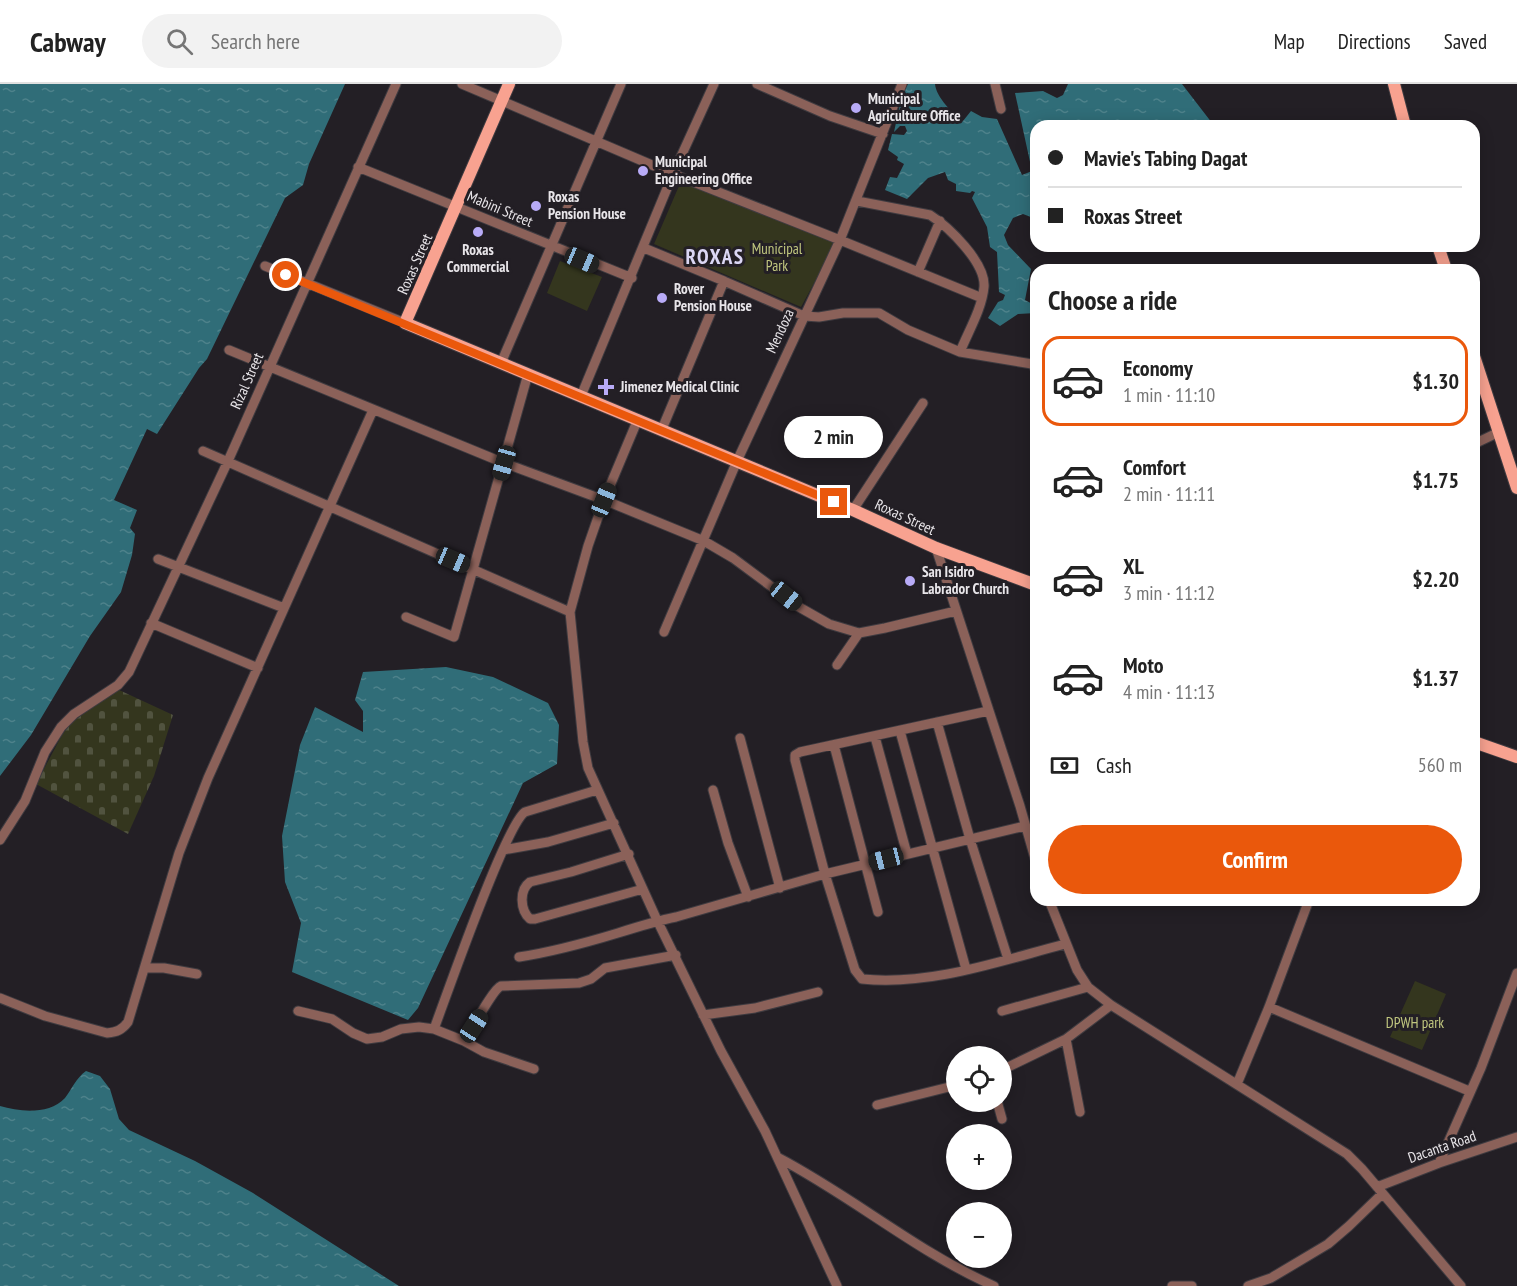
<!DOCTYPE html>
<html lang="en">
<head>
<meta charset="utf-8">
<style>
  :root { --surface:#fff; --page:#f2f2f2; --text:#222; --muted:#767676; --line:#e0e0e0; --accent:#ea580c }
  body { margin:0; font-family:"PT Sans Narrow",sans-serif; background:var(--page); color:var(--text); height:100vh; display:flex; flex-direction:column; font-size:22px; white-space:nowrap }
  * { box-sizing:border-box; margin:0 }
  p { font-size:20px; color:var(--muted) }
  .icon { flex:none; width:33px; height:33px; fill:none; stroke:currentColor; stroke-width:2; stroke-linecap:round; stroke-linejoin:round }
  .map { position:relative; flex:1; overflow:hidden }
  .side { position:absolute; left:1030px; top:180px; width:450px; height:642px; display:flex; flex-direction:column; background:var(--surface); border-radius:18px; box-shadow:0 3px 15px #0003 }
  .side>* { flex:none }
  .guide { position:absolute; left:1030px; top:36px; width:450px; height:132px; border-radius:18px; box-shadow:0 3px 15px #0003; display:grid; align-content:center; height:132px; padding:0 18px; background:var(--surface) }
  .buttons { position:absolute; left:946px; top:962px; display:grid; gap:12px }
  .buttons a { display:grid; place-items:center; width:66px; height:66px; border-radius:50%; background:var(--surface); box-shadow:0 3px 15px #0003; font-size:30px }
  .end { position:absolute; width:27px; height:27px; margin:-14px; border:8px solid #ea580c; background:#fff; box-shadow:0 0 0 3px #fff }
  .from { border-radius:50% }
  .bubble { position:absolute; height:42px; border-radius:21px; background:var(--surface); box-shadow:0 3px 15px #0003; font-size:20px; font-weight:700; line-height:42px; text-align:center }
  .car { position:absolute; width:18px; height:36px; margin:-18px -9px; border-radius:8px; box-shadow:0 0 4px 2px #0007; background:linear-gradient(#222 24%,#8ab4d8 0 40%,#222 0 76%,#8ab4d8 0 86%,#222 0) }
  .guide b { display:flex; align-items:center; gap:21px; height:57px; font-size:22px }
  .guide b+b { border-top:2px solid var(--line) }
  .guide i { width:15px; height:15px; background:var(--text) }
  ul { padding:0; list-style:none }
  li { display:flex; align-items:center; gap:18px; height:90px; margin:0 12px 9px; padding:0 6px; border:3px solid transparent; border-radius:18px }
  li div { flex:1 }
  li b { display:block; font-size:22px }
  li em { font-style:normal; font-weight:700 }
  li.active { border-color:var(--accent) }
  li>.icon { width:54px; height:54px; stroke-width:1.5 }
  h2 { padding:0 18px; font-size:27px; line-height:72px }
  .pay { display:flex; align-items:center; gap:15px; height:66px; padding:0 18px; font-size:22px }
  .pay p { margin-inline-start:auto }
  .cta { display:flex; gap:12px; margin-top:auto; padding:12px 18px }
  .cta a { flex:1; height:69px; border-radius:36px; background:var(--accent); color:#fff; font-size:24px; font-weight:700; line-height:69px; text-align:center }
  header { display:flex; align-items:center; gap:36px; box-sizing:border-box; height:84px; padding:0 30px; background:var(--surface); border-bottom:2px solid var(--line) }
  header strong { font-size:28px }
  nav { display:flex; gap:33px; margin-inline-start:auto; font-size:21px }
  .search { width:420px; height:54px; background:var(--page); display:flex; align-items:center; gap:15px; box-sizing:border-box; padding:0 21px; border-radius:33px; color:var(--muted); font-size:22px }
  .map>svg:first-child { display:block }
</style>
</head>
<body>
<header>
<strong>Cabway</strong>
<div class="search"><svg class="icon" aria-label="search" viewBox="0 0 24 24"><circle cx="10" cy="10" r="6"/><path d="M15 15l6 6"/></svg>Search here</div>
<nav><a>Map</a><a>Directions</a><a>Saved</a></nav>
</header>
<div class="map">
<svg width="1517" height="1202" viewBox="0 0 1517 1202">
  <defs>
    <pattern id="cemetery-stones" width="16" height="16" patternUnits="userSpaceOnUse" patternTransform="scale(1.5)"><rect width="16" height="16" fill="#34361e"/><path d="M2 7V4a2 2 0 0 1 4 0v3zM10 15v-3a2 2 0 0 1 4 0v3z" fill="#51533f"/></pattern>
    <pattern id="water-ripples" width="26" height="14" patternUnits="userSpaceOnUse" patternTransform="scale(1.5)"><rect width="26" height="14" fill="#306d78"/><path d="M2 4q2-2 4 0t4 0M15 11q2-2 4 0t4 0" fill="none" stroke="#4e828b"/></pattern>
  </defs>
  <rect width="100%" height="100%" fill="#231f25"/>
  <path fill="#34361e" d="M682,95L836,159L801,223L654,160Z
    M560,177L602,193L587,227L547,209Z
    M1415,897L1446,910L1422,966L1390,953Z"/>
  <path fill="url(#cemetery-stones)" d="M117,605L173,631L154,692L128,750L36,700L62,651L71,639Z"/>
  <path fill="url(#water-ripples)" d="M0,0H345L309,80L303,101L285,114L207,275L199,284L157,350L147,345L114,416L137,426L130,444L135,450L132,471L121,508L90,552L31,651L0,692Z
    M908,0H935C936,13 953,30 963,37L971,27L982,33L997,35L1022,91L1032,87L1015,9L1043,7L1057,14L1063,11L1068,0H1182L1212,39V42H1036V135L1023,130L1013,134L1004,151L1008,161L1031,185L1025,216L1036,222V229L1018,230L1000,242L988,234L998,218L1003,216L1005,211L999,208L997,168L990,163L987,143L972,114L975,108L972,107L970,109L956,107V100L948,96L945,88L928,94L907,115L885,106L890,93L897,94L904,80L897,76L898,73L888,66L892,50L904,51L907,47L905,42H900L894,48L902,11Z
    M446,583L493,593L548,619L559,641L557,680L523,699L418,924L408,936L292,888L301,839L285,798L282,752L300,661L315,623L363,648V627L355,616L363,588Z
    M86,987L100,992L110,1005L119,1035L129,1046L195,1077L253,1109L399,1202H0V1022C20,1028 49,1031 65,1014C72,1005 76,994 86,987Z"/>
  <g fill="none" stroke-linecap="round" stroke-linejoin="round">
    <defs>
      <path id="minor" d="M462,0L673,90L840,156L982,214
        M757,0L830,32L883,50
        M995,0L1001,25
        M358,83L632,194
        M857,117L930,131C949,143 986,179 984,203C982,225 968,248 960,268
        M644,164L724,197L662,345
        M265,182L405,239
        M918,188L940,137
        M724,197L804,232L819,233L843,229H879L908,246L960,268L1032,280L1036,286V353
        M229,266L504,379L604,416L704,457L733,474L799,523L829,540L859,549L885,544L956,527
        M501,279L621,0
        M581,312L673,90L714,0
        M638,335L604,416L588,462L570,528L583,658L588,684L657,836L721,967L765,1047L837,1202
        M1474,360L1499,348
        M203,367L570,528
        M853,426L923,319
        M936,464L1020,722L1036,778
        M158,475L284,524
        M406,533L454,553L528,290
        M151,539L258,584
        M664,548L737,377L840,156L902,0
        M837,581L859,549
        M988,627L800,668L795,671V676L825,790L855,886L862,895C930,902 1000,877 1065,860
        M937,638L970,755L1008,875
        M900,647L966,885
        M875,653L907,770
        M740,654L780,804
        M834,661L878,828
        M597,706L525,728C506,740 446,913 434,945L464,957C471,947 493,905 501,902L579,899L591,895L605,884L676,871
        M713,706L728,759L748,813
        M0,756L25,717L45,668L61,643L74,630L118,601L129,588L228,377L396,0
        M503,766L548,758L614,739
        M629,770L571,788L530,798C519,806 520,826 530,835H535L643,805
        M1049,816L1077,886L1088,903L1111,921L1347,1070L1362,1085L1461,1202
        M519,873C552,868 585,859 618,849C637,843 656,837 676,833L825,790L1025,742
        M145,884H164L197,890
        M0,914L45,932L107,949C117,948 122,946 128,938L179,769L208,694L373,326
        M1269,923L1469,1007
        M298,927L332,935L353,949L367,955L382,953L401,945L419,943L434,945
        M1002,927L1088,903
        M703,931L755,924L818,908
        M1066,955L1080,1028
        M464,957L484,968L534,985
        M1002,986L1066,955L1111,921
        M1237,1000L1269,923L1309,816
        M997,1017L1002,1035
        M877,1021L957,1001
        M777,1073C852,1112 917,1168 994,1202
        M1439,1079L1481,984L1517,889
        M1377,1103L1439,1079L1517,1053
        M1172,1202H1192
        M1248,1202L1271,1194L1328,1160L1349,1142L1382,1110"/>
      <path id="major" d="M509,0L405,239L853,426L936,464L1036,501
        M1394,0L1405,42
        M1438,162L1446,186
        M1474,272L1517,404
        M1474,658L1517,673"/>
    </defs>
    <use href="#minor" stroke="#3f3b40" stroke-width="11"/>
    <use href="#major" stroke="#3f3b40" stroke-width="14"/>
    <use href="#minor" stroke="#8b6159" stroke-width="9"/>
    <use href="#major" stroke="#f8a290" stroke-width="12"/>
  </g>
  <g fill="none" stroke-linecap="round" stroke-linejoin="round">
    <path stroke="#ea580c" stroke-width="8" d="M286,191L834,418"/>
  </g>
  <g fill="#b8abf7" stroke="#231f25" stroke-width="2">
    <circle cx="856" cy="24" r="6"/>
    <circle cx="643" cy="87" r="6"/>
    <circle cx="536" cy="122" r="6"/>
    <circle cx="478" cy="148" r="6"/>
    <circle cx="662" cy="214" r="6"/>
    <path d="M603 294h6v6h6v6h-6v6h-6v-6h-6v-6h6z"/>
    <circle cx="910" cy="497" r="6"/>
  </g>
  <g text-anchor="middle" stroke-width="6" stroke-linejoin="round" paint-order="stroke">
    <g font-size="15" font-weight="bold" fill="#e8e5e9" stroke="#231f25" text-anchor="start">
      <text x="868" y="20">Municipal<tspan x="868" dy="17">Agriculture Office</tspan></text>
      <text x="655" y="83">Municipal<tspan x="655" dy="17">Engineering Office</tspan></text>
      <text x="548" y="118">Roxas<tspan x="548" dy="17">Pension House</tspan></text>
      <text x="478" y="171" text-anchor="middle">Roxas<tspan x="478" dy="17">Commercial</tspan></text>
      <text x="674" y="210">Rover<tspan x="674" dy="17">Pension House</tspan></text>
      <text x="620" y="308">Jimenez Medical Clinic</text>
      <text x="922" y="493">San Isidro<tspan x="922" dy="17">Labrador Church</tspan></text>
    </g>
    <g font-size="15" fill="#e8e5e9" stroke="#231f25">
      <text transform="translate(500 125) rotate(23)" y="5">Mabini Street</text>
      <text transform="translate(415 180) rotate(-66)" y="5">Roxas Street</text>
      <text transform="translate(780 247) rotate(-65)" y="5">Mendoza</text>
      <text transform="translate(247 297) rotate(-66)" y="5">Rizal Street</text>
      <text transform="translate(905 433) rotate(25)" y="5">Roxas Street</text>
      <text transform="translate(1442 1063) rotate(-19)" y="5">Dacanta Road</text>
    </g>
    <g font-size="15" fill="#c1c77f" stroke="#231f25">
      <text x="777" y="170">Municipal<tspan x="777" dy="17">Park</tspan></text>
      <text x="1415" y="944">DPWH park</text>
    </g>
    <g font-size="21" font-weight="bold" letter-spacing="1.5" fill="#dbd7f4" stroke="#231f25">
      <text x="715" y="180">ROXAS</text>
    </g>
  </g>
</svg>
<div class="buttons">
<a><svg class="icon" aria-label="locate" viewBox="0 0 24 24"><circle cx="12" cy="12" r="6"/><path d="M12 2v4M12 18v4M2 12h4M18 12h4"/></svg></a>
<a>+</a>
<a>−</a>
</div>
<i class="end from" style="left:286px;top:191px"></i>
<i class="end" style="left:834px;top:418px"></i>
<div class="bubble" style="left:784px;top:332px;width:99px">2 min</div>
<i class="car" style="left:582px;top:176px;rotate:113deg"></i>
<i class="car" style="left:504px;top:379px;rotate:196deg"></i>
<i class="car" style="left:604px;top:416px;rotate:22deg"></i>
<i class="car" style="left:453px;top:476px;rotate:113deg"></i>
<i class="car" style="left:786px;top:512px;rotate:129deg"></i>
<i class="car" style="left:886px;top:775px;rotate:256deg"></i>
<i class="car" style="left:474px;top:942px;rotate:33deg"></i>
<div class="guide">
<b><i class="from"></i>Mavie's Tabing Dagat</b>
<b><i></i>Roxas Street</b>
</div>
<section class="side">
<h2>Choose a ride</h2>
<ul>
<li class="active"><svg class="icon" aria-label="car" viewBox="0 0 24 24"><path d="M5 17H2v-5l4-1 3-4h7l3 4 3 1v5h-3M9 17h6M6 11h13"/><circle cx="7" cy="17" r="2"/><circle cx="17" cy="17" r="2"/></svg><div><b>Economy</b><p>1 min · 11:10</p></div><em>$1.30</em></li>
<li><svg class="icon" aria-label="car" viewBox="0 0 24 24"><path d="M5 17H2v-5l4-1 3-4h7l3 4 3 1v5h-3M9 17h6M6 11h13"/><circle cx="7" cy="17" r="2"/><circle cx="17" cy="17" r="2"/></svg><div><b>Comfort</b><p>2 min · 11:11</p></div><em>$1.75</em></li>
<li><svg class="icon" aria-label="car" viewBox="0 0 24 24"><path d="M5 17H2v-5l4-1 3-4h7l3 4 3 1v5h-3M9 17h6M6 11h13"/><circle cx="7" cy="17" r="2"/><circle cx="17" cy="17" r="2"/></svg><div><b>XL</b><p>3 min · 11:12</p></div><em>$2.20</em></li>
<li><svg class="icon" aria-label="car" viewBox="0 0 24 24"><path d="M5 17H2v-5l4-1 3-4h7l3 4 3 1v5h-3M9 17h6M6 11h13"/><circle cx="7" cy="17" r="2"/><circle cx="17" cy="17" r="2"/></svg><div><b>Moto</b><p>4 min · 11:13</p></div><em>$1.37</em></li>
</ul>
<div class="pay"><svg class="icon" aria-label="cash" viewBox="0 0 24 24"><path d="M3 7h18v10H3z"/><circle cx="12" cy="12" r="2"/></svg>Cash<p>560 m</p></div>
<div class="cta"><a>Confirm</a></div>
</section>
</div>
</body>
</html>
